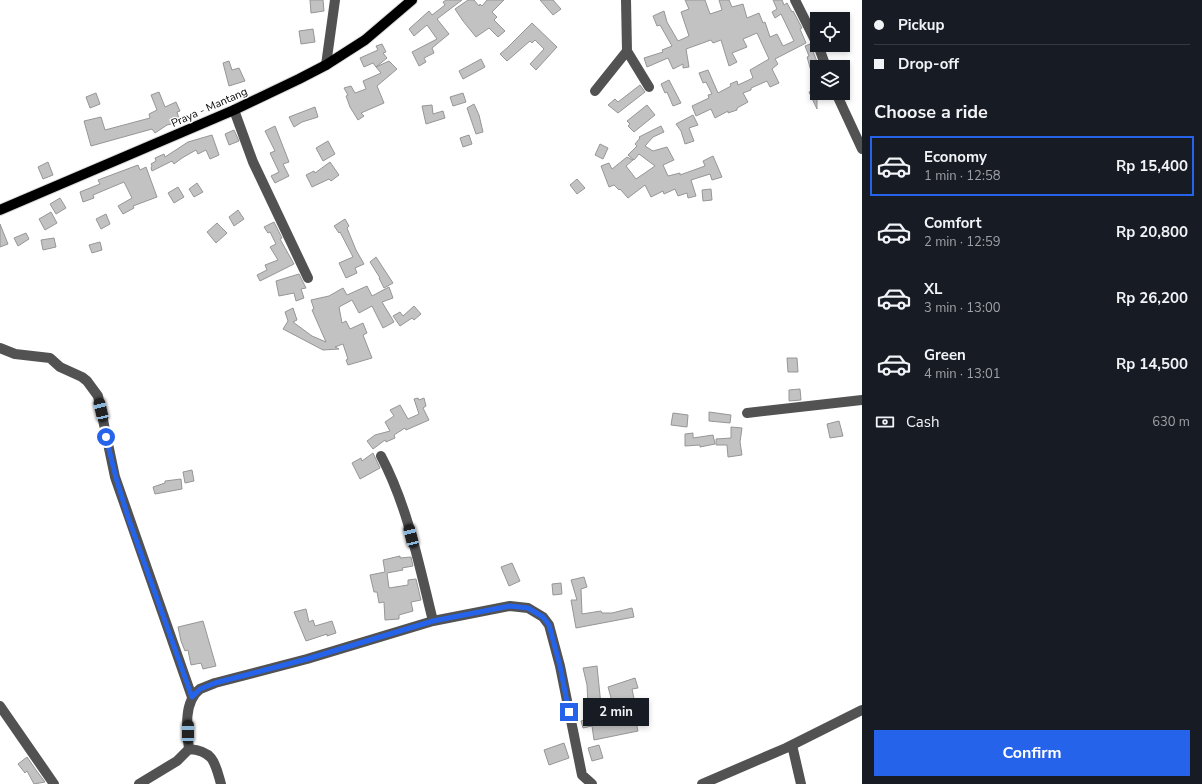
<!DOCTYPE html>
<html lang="en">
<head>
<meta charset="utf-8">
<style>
  :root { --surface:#171b24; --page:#242831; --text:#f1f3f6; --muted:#9ea1a6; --line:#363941; --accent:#2563eb }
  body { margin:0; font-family:"Nunito Sans",sans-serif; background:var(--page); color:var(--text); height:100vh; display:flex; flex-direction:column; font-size:15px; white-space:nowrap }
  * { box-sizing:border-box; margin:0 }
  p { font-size:13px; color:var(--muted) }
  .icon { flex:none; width:22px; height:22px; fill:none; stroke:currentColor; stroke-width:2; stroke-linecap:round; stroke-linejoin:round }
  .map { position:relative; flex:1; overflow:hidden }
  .side { display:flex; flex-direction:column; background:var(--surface); width:340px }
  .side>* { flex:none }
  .guide { display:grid; align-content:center; height:88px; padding:0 12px; background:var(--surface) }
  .buttons { position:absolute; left:810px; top:12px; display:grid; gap:8px }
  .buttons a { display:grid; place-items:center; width:40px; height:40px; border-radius:0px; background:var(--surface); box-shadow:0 2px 6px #0003; font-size:20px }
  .end { position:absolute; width:18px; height:18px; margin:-9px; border:5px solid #2563eb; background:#fff; box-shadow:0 0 0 2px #fff }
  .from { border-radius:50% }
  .bubble { position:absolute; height:28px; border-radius:0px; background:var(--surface); box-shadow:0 2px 6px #0003; font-size:13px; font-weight:700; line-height:28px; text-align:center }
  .car { position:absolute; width:12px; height:24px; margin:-12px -6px; border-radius:5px; box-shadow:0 0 3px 1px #0007; background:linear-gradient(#222 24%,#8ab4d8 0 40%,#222 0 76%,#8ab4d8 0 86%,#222 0) }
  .guide b { display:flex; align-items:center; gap:14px; height:38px; font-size:15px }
  .guide b+b { border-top:1px solid var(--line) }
  .guide i { width:10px; height:10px; background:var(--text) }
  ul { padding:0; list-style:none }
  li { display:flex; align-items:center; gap:12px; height:60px; margin:0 8px 6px; padding:0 4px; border:2px solid transparent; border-radius:0px }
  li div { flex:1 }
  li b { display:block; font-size:15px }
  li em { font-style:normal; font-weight:700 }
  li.active { border-color:var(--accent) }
  li>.icon { width:36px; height:36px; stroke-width:1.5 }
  h2 { padding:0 12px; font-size:18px; line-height:48px }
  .pay { display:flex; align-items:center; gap:10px; height:44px; padding:0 12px; font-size:15px }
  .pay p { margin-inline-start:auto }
  .cta { display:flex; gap:8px; margin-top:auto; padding:8px 12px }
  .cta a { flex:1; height:46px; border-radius:0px; background:var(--accent); color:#fff; font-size:16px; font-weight:700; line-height:46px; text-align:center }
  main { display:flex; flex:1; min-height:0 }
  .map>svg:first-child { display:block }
</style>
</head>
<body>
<main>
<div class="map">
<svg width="862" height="784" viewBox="0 0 862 784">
  <rect width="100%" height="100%" fill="#fff"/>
  <path fill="#c2c2c2" stroke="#969696" d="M310,0H323L324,11L311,13Z
    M446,0H462L437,19L449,34L432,48L434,53L424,58L426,62L419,66L412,52L437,39L427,25L414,36L409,29L429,11L432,15L445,5L443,2Z
    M468,0H474L479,6L480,4L482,6L487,0H504L492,12L497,17L494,20L505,31L498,37L489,28L476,37L463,21L455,9Z
    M540,0H553L561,9L553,15Z
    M685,0H705L710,14L722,10L719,0H729L732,7L743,4L747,18L759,13L763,23L765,22L770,37L777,34L783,46L794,41L781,14L775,18L772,12L777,9L773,0H782L784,5L787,3L792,12L793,11L802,28L800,29L806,43L775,59L778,64L772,69L779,83L770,87L767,81L751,88V90L743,93L748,102L737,108V110L728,113V111L715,118L711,109L696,116L692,106L709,98L708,95L712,94L706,82L703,83L699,73L708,70L718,93L731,86L730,84L737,81L738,85L753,78L750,70L769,59L757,33L743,39L747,47L732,53L737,62L729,66L721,40L713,43L711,40L686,49L689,67L683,68V64L673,69L668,58L647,67L644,58L663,52L662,50L672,46L660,25L657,26L653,16L664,11L667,22L678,41L689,36L681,12L689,9Z
    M532,23L557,47L536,70L530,64L544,49L535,40L532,43L530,41L507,61L500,54L507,48Z
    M313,29L315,42L301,44L299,31Z
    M382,44L386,52L383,53L387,58L376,67L373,63L364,67L360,58L378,50L376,46Z
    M810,44L818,64L817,85H815L807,57L809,56L805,46Z
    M481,59L485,67L463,79L459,71Z
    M229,61L232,70L239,68L245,81L229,86L223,63Z
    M389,61L397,69L377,86L384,103L361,113L364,116L358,120L350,107L346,96L348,95L344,88L351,86L355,93L366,89L363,81L381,73L376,67Z
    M669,80L681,103L673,106L667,92L665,93L661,84Z
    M640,85L645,92L618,113L608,105L615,99L618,102Z
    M817,88V93H830L817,99V109L809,92Z
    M159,92L165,107L176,102L180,111L177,112L180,122L167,125L155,133L152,129L91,146L84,121L101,117L105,130L150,118L149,114L157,110L151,95Z
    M96,93L100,104L90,108L86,97Z
    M463,93L466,102L453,106L450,97Z
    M474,104L479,115L483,132L476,134L467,108Z
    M432,105L433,114L443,111L445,118L426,124L422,106Z
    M647,105L655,115L634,132L628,126L630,124L627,121Z
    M315,107L318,117L302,122L294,127L289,117Z
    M693,115L698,125L689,128L694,141L685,144L681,131L676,124Z
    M275,126L289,162L283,164L289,176L275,183L271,176L279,172L270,153L275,151L265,131Z
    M661,126L664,132L653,137L645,146L653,151L667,147L674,160L663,165L668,176L680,173V175L705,166L703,161L713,156L722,177L712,180L710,174L691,180L696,196L688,198L687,193L678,196L675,189L664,194L663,191L651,197L645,185L628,198L620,189L619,190L614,185L609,187L601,166L609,163L612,169L627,157L633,160L626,166L636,179L655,166L639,154L634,160L628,155L637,146L635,144L640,138L639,137Z
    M234,130L239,141L229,145L225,134Z
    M212,135L219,155L210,159L206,150L198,154L196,150L182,158L174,164L172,161L152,171L151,168L152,166L151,164L156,161L155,158L164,154L165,157L188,142Z
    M469,135L472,144L463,147L460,138Z
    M328,141L335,154L323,161L316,148Z
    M600,144L608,148L603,159L595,155Z
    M48,162L53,175L43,179L38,167Z
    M330,162L339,175L331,181L329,179L312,187L306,175L314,171L315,173Z
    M138,165L140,170L146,167L157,197L133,206L134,208L123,214L118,206L132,198L124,182L93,195L94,198L83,202L80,192L100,184L98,180Z
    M577,179L585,188L577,194L570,185Z
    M197,183L203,192L194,197L189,189Z
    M178,187L184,197L174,203L168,193Z
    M711,189L712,200L703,201L702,190Z
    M60,198L66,208L56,214L50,204Z
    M238,210L244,219L234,226L229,217Z
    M51,212L57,223L45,230L39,219Z
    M106,214L110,224L101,229L96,219Z
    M345,219L349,226L347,228L356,250L364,264L355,268L357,273L346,278L339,263L353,257L340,232L339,233L334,226Z
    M274,222L282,238L280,239L294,264L260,281L257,275L267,270L265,265L278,260L270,247L276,244L270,232L268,233L264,227Z
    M217,223L227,233L216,243L207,232Z
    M0,224L8,244L0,247Z
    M26,233L29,239L18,246L14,238Z
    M54,238L56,247L43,250L41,240Z
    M100,242L102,250L92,253L89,245Z
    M376,257L393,283L384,288L379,278H380L370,262Z
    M299,274L306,288L301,289L304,298L296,301L294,293L279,296L276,281Z
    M367,286L372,296L389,287L393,298L382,302L394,322L383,328L372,306L359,313L352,300L339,307L342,323L346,321L350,329L363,323L367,333L363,335L372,358L348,365L346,360L348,359L343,344L335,347L339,349L323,350L283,329L288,321L285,312L293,308L297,320L293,322L312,336L326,342L312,310L314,309L311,300L329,296L343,288L347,295Z
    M414,306L421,314L414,320L412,318L400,326L393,316L400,312L403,316Z
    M787,358H797L798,372H788Z
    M800,389L801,400L789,401V390Z
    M418,398L419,400L424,398L426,406L423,408L429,420L406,430L405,428L394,435L395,438L386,442L385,440L373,449L367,441L375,435L390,431L385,422L394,416L390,410L400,405L408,419L419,414L414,399Z
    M709,412L731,415L730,423L709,421Z
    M673,413L688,415L687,427L671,425Z
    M839,421L843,436L830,438L827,424Z
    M731,427L742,428L740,442L742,455L728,457L727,445H716V439L731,438Z
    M693,433V438L713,435L715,444L700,447V445L685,446V434Z
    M373,453L380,468L360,479L352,463L361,458L362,461Z
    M192,470L194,481L185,483L183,472Z
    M181,479L182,489L155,494L153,487L165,483V481Z
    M400,556V558L411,557L413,566L402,568L403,570L387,573L389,588L408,585V580L416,579L421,600L411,602L413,611L399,615V619L385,620L384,602L379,603L377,592H374L370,575L385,572L383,560Z
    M512,563L520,581L509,586L501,567Z
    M584,577L587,587L581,589L582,614L601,611L602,613H612L632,608L634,617L576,628L571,600H577L571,580Z
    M561,583L562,594L553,595L552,584Z
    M306,609L309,622L313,620L315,626L332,621L336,633L327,636V634L306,641L294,612Z
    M203,621L216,666L203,669L201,663L191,665L188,650L185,651L181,641L178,627Z
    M597,666L602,715L615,712L608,687L635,678L638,688L632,689L636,708L645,705L647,714L635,717L638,731L594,740L592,726L583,728L581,721L587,719L586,706H588L587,685L583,668Z
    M564,743L569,758L549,765L544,750Z
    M599,745L603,758L592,761L588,748Z
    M27,757L36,770L45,782L34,784L27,771L25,773L18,764Z"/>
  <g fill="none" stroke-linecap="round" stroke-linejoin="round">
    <defs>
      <path id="major" d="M0,210L234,110L299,79L326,65L365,40L412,0"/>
    </defs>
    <use href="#major" stroke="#dbdbdb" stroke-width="12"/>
    <path stroke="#525252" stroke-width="10" d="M795,0L817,44
      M818,45L826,67
      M627,51L649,87
      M326,65L335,0
      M595,91L627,51L626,0
      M836,93L862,149
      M234,110L253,162L308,278
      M0,348L15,354L50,358L60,367L82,377L87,381L98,396L115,477L192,697
      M747,413L862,400
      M381,456C408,507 419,565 433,621
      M0,706L54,784
      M792,745L801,784
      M189,749C214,751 215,763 221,784
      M139,784L177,761L189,749C187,731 183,702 200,689C205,687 210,685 215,683L307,659L433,621L510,606L528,608L543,617L549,625L560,666L582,775L592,784
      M702,784L786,748L862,710"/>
    <use href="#major" stroke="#000" stroke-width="10"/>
  </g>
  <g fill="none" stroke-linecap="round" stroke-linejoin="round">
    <path stroke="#2563eb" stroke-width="5" d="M106,437L116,478L128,517L192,697L200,689L215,683L307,659L433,621L510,606L528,608L543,617L549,625L560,666L569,712"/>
  </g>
  <g text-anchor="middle" stroke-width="3" stroke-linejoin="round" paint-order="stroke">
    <g font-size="11" fill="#000" stroke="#fff">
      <text transform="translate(209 107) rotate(-24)" y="4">Praya - Mantang</text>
    </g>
  </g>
</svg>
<div class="buttons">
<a><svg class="icon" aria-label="locate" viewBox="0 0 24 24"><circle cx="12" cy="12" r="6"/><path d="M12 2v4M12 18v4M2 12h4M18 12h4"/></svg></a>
<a><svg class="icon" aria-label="layers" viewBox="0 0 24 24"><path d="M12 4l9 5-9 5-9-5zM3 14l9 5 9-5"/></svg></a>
</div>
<i class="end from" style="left:106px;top:437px"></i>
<i class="end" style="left:569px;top:712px"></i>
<div class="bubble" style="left:583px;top:698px;width:66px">2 min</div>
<i class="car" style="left:101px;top:410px;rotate:347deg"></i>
<i class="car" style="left:411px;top:536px;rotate:346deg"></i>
<i class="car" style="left:188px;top:732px;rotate:0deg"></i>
</div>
<section class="side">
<div class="guide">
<b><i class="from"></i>Pickup</b>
<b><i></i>Drop-off</b>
</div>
<h2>Choose a ride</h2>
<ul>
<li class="active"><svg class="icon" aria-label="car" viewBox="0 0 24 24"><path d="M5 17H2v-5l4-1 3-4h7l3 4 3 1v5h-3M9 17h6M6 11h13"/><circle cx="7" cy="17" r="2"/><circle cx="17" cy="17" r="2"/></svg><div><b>Economy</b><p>1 min · 12:58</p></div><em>Rp 15,400</em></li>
<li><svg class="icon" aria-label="car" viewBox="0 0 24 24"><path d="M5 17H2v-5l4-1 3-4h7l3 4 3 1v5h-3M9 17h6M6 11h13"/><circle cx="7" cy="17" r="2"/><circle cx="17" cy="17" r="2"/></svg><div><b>Comfort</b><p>2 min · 12:59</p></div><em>Rp 20,800</em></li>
<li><svg class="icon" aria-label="car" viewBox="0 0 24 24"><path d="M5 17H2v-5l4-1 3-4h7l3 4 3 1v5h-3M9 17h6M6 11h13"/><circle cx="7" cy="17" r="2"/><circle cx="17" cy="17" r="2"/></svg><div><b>XL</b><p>3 min · 13:00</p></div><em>Rp 26,200</em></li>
<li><svg class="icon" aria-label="car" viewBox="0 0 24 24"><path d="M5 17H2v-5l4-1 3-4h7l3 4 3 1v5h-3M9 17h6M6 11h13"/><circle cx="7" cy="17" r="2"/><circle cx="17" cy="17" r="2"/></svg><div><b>Green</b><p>4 min · 13:01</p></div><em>Rp 14,500</em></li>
</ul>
<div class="pay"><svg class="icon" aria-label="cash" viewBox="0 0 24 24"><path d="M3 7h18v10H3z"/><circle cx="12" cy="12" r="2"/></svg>Cash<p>630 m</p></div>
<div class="cta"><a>Confirm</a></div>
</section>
</main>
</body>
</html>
